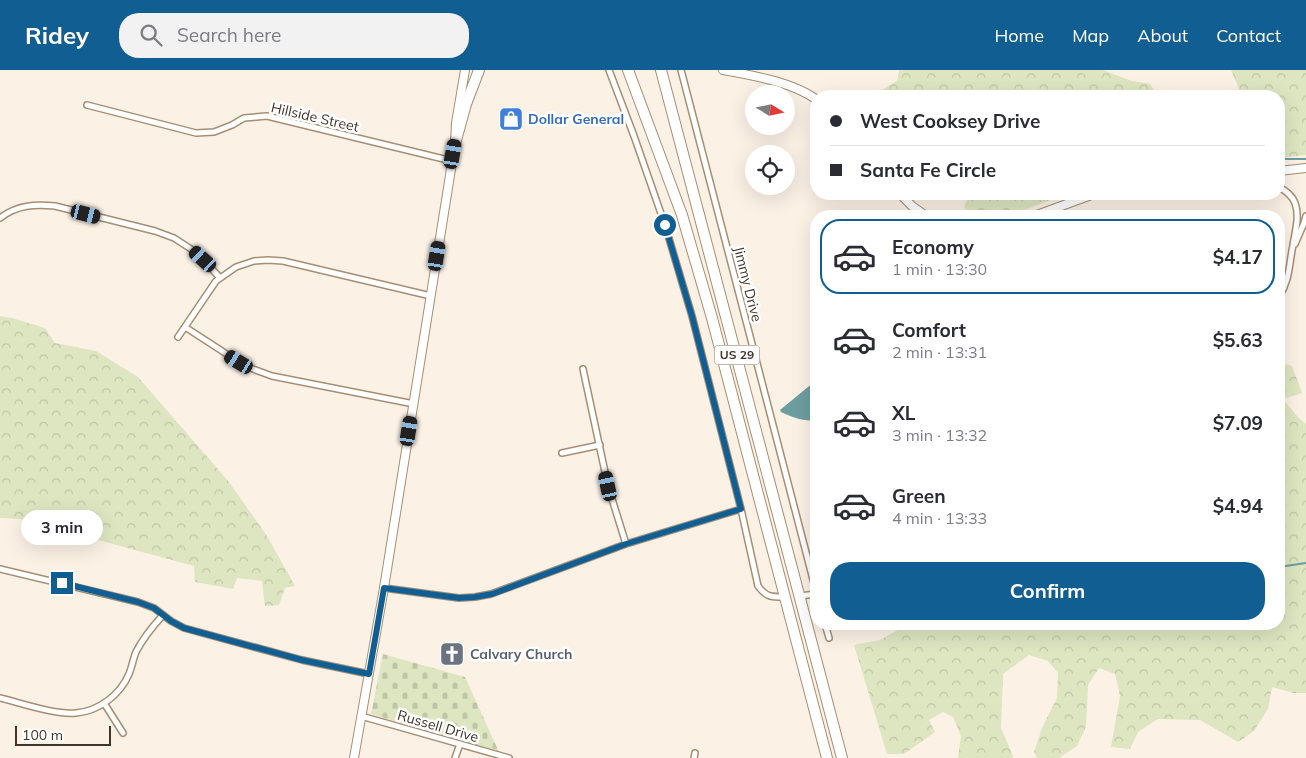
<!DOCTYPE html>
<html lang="en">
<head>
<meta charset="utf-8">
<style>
  :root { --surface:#fff; --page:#f2f2f3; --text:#2b2b33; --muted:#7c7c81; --line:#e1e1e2; --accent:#115f92 }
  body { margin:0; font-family:Mulish,sans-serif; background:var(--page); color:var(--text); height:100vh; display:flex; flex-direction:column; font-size:19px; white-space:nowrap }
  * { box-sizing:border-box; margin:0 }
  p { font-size:16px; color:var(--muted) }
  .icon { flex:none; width:28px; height:28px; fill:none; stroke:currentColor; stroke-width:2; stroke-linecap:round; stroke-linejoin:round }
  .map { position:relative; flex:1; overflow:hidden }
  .side { position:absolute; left:810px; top:140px; width:475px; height:420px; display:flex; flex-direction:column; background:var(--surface); border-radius:20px; box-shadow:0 5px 20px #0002 }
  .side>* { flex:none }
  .banner { position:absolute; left:810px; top:20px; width:475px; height:110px; border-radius:20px; box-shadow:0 5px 20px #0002; display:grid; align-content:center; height:110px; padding:0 20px; background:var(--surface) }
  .needle { width:32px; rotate:100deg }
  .fabs { position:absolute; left:745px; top:15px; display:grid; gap:10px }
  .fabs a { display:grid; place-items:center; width:50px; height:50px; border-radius:50%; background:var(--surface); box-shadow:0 5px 20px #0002; font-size:25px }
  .scale { position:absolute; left:15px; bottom:12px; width:96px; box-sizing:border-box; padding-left:5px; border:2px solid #40352a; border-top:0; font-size:14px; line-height:18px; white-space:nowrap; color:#40352a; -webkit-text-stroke:4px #fff; paint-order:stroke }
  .end { position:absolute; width:22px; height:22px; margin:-11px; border:6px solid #115f92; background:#fff; box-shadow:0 0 0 2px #fff }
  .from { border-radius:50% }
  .bubble { position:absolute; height:35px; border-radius:18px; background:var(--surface); box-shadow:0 5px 20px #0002; font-size:16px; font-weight:700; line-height:35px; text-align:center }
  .car { position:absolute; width:15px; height:30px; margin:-15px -8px; border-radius:6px; box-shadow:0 0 4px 1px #0007; background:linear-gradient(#222 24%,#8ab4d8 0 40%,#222 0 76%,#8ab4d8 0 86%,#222 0) }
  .banner b { display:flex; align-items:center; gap:18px; height:48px; font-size:19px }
  .banner b+b { border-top:1px solid var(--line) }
  .banner i { width:12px; height:12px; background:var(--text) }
  ul { padding:9px 0 0; list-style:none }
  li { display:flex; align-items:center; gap:15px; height:75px; margin:0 10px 8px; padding:0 10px; border:2px solid transparent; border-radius:20px }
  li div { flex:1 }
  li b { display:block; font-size:19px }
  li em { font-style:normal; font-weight:700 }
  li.active { border-color:var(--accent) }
  li>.icon { width:45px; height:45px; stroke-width:1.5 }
  .cta { display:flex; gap:10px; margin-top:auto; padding:10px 20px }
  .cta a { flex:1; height:58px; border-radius:20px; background:var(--accent); color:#fff; font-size:20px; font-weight:700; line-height:58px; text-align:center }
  header { display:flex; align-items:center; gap:30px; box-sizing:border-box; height:70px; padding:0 25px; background:var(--accent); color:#fff }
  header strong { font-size:24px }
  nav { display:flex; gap:28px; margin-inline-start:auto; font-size:18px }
  .search { width:350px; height:45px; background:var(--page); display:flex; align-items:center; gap:12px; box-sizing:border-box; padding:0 18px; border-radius:20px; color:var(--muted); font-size:19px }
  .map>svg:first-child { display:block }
</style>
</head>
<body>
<header>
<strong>Ridey</strong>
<div class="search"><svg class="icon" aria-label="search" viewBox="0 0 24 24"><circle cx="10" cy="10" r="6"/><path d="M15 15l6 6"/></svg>Search here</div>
<nav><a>Home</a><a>Map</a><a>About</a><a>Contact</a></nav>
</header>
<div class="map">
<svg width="1306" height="688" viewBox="0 0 1306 688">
  <defs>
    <pattern id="forest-crowns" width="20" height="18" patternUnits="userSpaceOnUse" patternTransform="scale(1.25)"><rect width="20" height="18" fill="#dde5c1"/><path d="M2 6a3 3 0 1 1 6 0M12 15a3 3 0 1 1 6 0" fill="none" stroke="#bfc5a6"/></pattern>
    <pattern id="cemetery-stones" width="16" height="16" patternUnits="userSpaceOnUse" patternTransform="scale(1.25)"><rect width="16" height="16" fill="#dde5c1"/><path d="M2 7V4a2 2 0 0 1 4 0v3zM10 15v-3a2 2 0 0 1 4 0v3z" fill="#bfc5a6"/></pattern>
  </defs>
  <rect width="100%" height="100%" fill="#fcf1e5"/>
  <path fill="url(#forest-crowns)" d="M899,0H1103L1132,11L1150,14L1158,26H881L882,20L897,11Z
    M1231,0H1306V85L1279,88V26H1242Z
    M969,124H1065L1010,146H971L964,137Z
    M0,246L12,248L45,258L55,273L96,281L138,307L229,412L267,466L295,516L285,518L279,535L265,536L262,511L237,508L233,519L195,512L194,496L20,449L0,448Z
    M1279,292L1292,296L1302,323L1283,329L1297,346L1306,354V623H1294L1272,617L1268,639L1254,661L1238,672L1200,650L1158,649L1138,662L1130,679L1111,677L1120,626L1115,604L1099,598L1088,615L1086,657L1077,676L1059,688H1037L1034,682L1042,658L1057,628L1058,603L1048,591L1029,585L1003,604L1001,658L1013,686L1012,688H958L961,666L953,647L943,642L929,650L935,662L904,684H887L854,575L880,570L908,554H1279Z"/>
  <path fill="url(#cemetery-stones)" d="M383,584L465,607L499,682L371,644Z"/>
  <path fill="#6d9e9f" d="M816,309V350C805,352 791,347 781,342L780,340L814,312Z"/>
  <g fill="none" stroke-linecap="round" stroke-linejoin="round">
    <path stroke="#6d9e9f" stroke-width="2" d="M1279,89H1306
      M1279,497L1306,493"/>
    <defs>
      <path id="street" d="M609,0L634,66L665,155L692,246L741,439L758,516C766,527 771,527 784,527
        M681,0L816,521
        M87,35L196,63L214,62L232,55L244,48L267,46L452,91
        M1279,117C1286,121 1292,125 1295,133C1300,146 1295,162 1293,175C1289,194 1290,210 1279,227
        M0,148C17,135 35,134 55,136L155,161L174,168L191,179L203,189L220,208
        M1295,174L1304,153L1306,146
        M185,257L239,292L253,299L272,306L414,334
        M178,267L216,211L236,197L254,191L268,190L283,191L431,226
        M583,299L608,416L626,474
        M562,383L600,375
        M0,499L138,532L154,538L171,551L184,558L302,590L369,604
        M384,518L459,528L475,527L491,524L626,474L741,439
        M800,526L816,524
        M825,554L829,568
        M0,628C21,633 55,645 76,643C99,641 120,625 129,604C132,597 133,589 136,582C143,568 153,556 163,545
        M104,633L123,663
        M361,646L509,688
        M455,688L460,674
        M694,688L695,683"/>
      <path id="secondary" d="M723,0C754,6 789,11 816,29
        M1279,101L1306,98
        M900,124L912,136L926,146
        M1034,146L1094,124
        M354,688L384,518L455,74L456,53L465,0"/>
      <path id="highway" d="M628,0L682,145L712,248L827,688
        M661,0L842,688
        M455,74L466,34L479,0"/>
    </defs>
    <use href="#street" stroke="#a78e73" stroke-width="8"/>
    <use href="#secondary" stroke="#a78e73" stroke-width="10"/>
    <use href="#highway" stroke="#a78e73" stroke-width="12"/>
    <use href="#street" stroke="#fff" stroke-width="5"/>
    <use href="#secondary" stroke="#fff" stroke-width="8"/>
    <use href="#highway" stroke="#fff" stroke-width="10"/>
  </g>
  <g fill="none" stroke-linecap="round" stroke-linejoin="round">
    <path stroke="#115f92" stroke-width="6" d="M62,513L138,532L154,538L171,551L184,558L302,590L369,604L384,518L459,528L475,527L492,524L626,474L741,439L692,246L665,155"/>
  </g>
  <defs>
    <symbol id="shop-square" viewBox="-11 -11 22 22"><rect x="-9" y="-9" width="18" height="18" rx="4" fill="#3f7fe0" stroke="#fff"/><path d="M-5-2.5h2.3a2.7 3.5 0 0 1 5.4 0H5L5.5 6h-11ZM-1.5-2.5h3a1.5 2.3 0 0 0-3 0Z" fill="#fff"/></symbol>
    <symbol id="church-square" viewBox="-11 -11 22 22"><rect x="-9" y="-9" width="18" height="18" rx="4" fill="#6b7280" stroke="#fff"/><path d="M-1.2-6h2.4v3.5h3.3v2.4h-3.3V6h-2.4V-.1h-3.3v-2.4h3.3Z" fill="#fff"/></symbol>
  </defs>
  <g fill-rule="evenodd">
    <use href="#shop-square" x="497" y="35" width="28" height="28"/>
    <use href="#church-square" x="438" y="570" width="28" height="28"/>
  </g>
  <g text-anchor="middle" stroke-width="5" stroke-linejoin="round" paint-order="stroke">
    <rect fill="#fff" stroke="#79726a" stroke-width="1" x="714.5" y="275.5" width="45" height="19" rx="4"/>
    <g font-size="12" font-weight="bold" fill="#40352a">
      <text x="737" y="289">US 29</text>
    </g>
    <g font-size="14" fill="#40352a" stroke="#fff">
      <text transform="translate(315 47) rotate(13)" y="5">Hillside Street</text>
      <text transform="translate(748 214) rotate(76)" y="5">Jimmy Drive</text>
      <text transform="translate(438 656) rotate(16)" y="5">Russell Drive</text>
    </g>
    <g font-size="14" font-weight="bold" fill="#366cbe" stroke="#fff" text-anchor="start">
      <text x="528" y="54">Dollar General</text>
    </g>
    <g font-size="14" font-weight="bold" fill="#5b616d" stroke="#fff" text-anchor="start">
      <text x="470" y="589">Calvary Church</text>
    </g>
  </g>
</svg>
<div class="fabs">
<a><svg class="needle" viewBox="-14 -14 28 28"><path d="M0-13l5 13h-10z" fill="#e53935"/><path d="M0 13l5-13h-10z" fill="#7c7c81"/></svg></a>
<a><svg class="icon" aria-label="locate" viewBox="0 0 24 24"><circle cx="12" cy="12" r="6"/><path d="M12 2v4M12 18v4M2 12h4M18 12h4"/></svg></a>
</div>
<div class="scale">100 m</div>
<i class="end from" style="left:665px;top:155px"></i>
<i class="end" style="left:62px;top:513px"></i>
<div class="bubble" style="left:21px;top:440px;width:82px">3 min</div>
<i class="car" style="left:453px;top:84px;rotate:10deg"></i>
<i class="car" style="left:86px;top:144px;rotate:104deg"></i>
<i class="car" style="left:437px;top:186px;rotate:9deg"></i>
<i class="car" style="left:203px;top:189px;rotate:312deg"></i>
<i class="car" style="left:239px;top:292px;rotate:301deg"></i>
<i class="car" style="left:409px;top:361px;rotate:9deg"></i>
<i class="car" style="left:608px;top:416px;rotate:348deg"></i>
<div class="banner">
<b><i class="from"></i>West Cooksey Drive</b>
<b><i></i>Santa Fe Circle</b>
</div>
<section class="side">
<ul>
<li class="active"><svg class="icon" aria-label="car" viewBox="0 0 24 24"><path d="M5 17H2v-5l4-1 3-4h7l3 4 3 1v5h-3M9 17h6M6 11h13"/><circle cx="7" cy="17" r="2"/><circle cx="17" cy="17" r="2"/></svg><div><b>Economy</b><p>1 min · 13:30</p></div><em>$4.17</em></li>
<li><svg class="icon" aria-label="car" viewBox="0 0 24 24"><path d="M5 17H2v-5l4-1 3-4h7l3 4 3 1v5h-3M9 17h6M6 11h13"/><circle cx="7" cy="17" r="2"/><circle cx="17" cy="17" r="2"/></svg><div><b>Comfort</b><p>2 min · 13:31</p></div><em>$5.63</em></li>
<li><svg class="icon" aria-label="car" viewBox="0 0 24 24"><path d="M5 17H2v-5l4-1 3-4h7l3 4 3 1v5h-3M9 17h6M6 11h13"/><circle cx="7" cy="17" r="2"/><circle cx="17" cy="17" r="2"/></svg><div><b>XL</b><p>3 min · 13:32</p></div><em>$7.09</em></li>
<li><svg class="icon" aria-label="car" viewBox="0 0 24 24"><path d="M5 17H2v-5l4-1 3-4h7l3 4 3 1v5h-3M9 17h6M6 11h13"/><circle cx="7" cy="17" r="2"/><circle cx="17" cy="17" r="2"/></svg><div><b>Green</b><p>4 min · 13:33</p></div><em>$4.94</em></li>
</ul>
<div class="cta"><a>Confirm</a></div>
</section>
</div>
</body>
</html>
